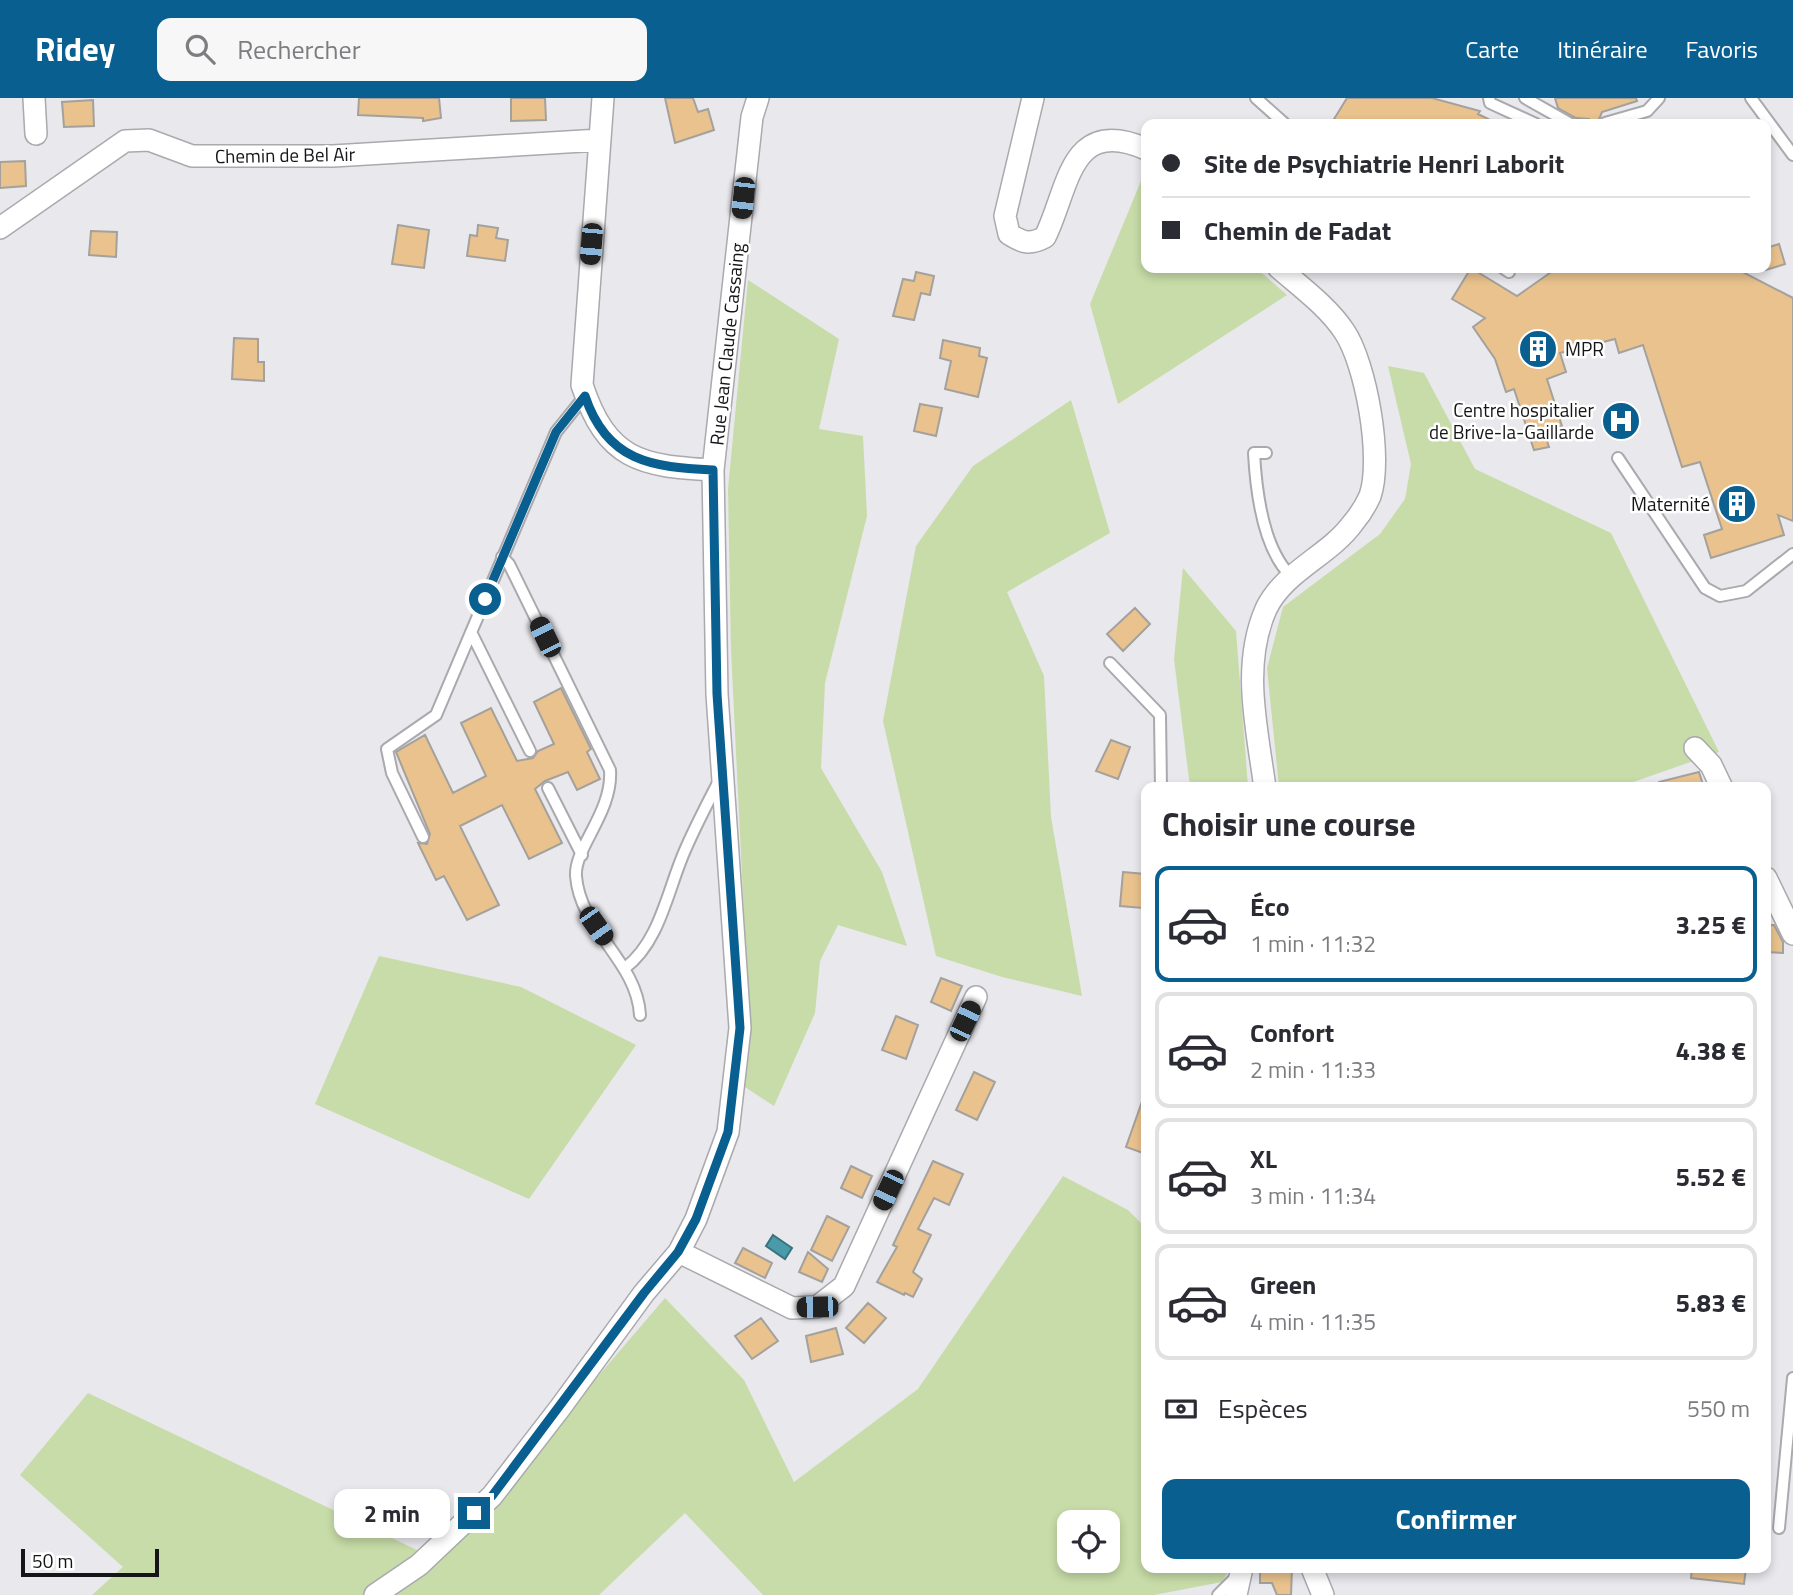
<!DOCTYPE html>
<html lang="fr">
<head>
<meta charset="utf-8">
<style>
  :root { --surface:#fff; --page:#f7f7f7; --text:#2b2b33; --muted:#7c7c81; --line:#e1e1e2; --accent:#095f90 }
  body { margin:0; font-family:"Titillium Web",sans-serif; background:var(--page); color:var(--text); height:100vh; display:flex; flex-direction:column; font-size:26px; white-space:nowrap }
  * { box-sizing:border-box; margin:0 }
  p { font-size:23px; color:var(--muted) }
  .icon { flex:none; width:38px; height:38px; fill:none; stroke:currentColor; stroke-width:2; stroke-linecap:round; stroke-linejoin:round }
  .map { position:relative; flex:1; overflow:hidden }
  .sheet { position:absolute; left:1141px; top:684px; width:630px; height:791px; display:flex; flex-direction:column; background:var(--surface); border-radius:14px; box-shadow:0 4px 10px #0003 }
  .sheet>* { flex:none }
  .guide { position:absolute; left:1141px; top:21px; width:630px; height:154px; border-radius:14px; box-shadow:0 4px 10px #0003; display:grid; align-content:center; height:154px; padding:0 21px; background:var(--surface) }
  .controls { position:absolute; left:1057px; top:1412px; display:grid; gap:14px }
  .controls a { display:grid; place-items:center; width:63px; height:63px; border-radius:14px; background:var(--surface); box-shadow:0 4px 10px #0003; font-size:35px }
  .scale { position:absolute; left:21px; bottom:18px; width:138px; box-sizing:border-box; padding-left:7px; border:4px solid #151517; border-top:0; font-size:19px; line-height:24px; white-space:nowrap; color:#151517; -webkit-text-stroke:5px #fff; paint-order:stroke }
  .end { position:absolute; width:32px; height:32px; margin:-16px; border:9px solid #095f90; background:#fff; box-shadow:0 0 0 4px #fff }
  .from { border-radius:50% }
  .bubble { position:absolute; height:49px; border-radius:14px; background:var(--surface); box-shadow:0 4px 10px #0003; font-size:23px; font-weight:700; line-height:49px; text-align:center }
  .car { position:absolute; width:21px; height:42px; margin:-21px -10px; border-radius:9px; box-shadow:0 0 5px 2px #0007; background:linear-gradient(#222 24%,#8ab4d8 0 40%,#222 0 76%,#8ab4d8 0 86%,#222 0) }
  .guide b { display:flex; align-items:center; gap:24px; height:66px; font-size:26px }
  .guide b+b { border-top:2px solid var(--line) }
  .guide i { width:18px; height:18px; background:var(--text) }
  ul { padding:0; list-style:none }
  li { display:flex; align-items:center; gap:21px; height:116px; margin:0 14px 10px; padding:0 7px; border:4px solid var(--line); border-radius:14px }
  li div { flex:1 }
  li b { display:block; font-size:26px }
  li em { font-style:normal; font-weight:700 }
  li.selected { border-color:var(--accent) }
  li>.icon { width:63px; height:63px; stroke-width:1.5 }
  h2 { padding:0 21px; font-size:32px; line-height:84px }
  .pay { display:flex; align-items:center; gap:18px; height:77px; padding:0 21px; font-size:26px }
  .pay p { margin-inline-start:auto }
  .action { display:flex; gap:14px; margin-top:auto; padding:14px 21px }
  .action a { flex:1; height:80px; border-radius:14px; background:var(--accent); color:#fff; font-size:28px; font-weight:700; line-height:80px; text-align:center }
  header { display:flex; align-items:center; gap:42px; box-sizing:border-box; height:98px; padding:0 35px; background:var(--accent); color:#fff }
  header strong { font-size:33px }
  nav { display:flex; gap:38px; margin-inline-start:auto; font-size:24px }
  .search { width:490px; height:63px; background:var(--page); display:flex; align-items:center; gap:18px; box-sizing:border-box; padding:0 24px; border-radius:14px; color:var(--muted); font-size:26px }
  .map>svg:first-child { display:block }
</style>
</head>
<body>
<header>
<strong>Ridey</strong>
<div class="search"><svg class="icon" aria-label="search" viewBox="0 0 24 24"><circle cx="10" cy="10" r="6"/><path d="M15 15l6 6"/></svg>Rechercher</div>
<nav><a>Carte</a><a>Itinéraire</a><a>Favoris</a></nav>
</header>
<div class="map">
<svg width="1793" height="1497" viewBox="0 0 1793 1497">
  <rect width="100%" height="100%" fill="#e8e8ed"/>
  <path fill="#c7dca8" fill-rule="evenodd" d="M1146,71V170H1256L1287,197L1118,306L1090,206Z
    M748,182L839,241L819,331L863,338L867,418L825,585L821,670L882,774L907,848L838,827L820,863L815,915L774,1008L745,989L750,940L731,552L728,391Z
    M1388,268L1424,275L1475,371L1611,435L1719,654L1619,689H1279L1267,570L1283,509L1380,436L1405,401L1411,366Z
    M1071,302L1110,435L1007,494L1044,578L1051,719L1082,898L1002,879L936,858L883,623L916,448L973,368Z
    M1183,470L1236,533L1248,689H1190L1174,561Z
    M379,858L521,889L636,947L529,1101L315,1006Z
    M1063,1078L1128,1112L1146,1130V1470H1230L1222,1484L1154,1497H763L685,1415L599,1497H92L123,1469L20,1377L88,1295L440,1463L665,1200L744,1282L794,1384L918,1291ZM1069,1424H1108V1463H1069Z"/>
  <path fill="#499baa" stroke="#39737e" stroke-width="2" d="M773,1137L792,1150L785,1161L766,1148Z"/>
  <path fill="#e9c28d" stroke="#a4a19d" stroke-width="2" d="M359,0H439L441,20L423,23V20L358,17Z
    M511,0H545L546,22L511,23Z
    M665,0H693L698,14L708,11L714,32L675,45Z
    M1347,0H1432L1480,13L1478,16L1498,26H1331Z
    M1555,0H1636L1637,3L1602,14L1597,26H1591L1589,21L1576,20L1558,10Z
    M93,2L94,28L64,29L62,4Z
    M25,63L26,88L0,90V64Z
    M398,127L429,132L424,170L392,166Z
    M478,127L498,130L496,140L508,142L505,163L467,158L470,137L477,138Z
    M91,133L117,134L116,159L89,157Z
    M1779,146L1785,166L1766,172V150Z
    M1471,170L1517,198L1557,170H1735L1793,200V423L1778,417L1784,437L1711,460L1704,437L1722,431L1700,364L1682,369L1643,247L1619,255L1615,241L1560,255L1566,274L1547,281L1562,328L1544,334L1549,349L1534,352L1514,291L1506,294L1495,261L1473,229L1485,220L1452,201Z
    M916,174L934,178L930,197L921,195L914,222L893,218L903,181L914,183Z
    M234,240L258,241V264H264V283L232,281Z
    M943,242L980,250L979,258L987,260L978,299L945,291L951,263L940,260Z
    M920,306L942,310L936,338L914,333Z
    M1135,510L1150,526L1123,553L1107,536Z
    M561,590L591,651L587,654L600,681L577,692L568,674L545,683L535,691L562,745L529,761L502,707L460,728L499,807L467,822L444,778L436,782L418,745L427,746L430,736L396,654L425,637L453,695L486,678L461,625L491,610L517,663L533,660L538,653L554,646L534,604Z
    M1111,642L1130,649L1118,681L1096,673Z
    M1699,674L1704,690H1660L1659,684Z
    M1123,774L1145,776L1143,810L1120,808Z
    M1766,827H1774L1783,844V855L1766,854Z
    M941,880L962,888L951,913L931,904Z
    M896,918L918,927L906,961L882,952Z
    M974,974L995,984L977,1022L956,1012Z
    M1144,998H1146V1056L1126,1049Z
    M933,1063L963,1076L949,1107L934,1100L918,1131L931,1137L913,1174L922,1181L913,1199L905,1195L904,1197L877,1184L897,1149L893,1147Z
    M851,1068L872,1078L862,1100L841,1090Z
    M827,1118L849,1129L832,1163L811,1152Z
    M743,1150L772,1165L765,1180L735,1165Z
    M808,1154L828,1171L822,1184L799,1174Z
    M868,1205L886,1220L864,1245L846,1230Z
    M761,1220L778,1243L752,1261L735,1238Z
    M836,1230L843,1256L811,1264L806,1238Z
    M1260,1470H1292L1291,1497H1277L1272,1485H1260Z
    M1692,1470H1746L1744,1486L1691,1480Z"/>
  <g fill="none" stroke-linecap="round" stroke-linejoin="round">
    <defs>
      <path id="service" d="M1256,0L1285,26
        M1489,0L1490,5L1536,26
        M1525,0L1571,26
        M1751,0L1793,57
        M1605,25L1647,13L1659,0
        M1503,170L1509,174
        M1266,355H1254C1256,392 1263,452 1292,479
        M1618,360L1705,490L1720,498L1746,493L1793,456
        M502,459L509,466L610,672C613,714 574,750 576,778C580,832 637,863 640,917
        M471,534L530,653
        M1110,565L1160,617L1161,690
        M548,690L582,757
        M423,739L392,675L387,651L436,617L556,334L585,298
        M625,870C661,843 668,789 686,750C696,727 708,704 720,681
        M1779,1430L1793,1280
        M1218,1497L1236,1479"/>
      <path id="minor" d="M34,0L36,36
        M603,0L582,287C607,362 640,368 713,372
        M1033,0L1005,118L1009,136C1023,145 1030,147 1045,139C1069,91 1069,17 1146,51
        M0,130L125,43L149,42L192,58H333L600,42
        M1695,650L1711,667L1722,690
        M1265,690C1257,630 1241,568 1266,511C1284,473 1329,458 1353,425C1359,418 1366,407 1370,398C1383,361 1366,265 1344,233C1328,209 1301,189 1279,170
        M1766,780L1793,836
        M679,1154L792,1210L817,1209L844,1188L976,899
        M1312,1470L1323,1497
        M375,1497L419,1467L492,1398L560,1310L644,1195L679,1154L696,1121L728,1034L740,930L717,596L713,372L752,19L758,0
        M1236,1497L1242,1470"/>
    </defs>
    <use href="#service" stroke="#a9a9ae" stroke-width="14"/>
    <use href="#minor" stroke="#a9a9ae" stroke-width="24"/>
    <use href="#service" stroke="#fff" stroke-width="10"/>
    <use href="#minor" stroke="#fff" stroke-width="21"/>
  </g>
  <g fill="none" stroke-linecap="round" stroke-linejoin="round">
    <path stroke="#095f90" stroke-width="9" d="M474,1415L492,1398L644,1195L678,1154L696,1121L728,1034L740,930L717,596L713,372C652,369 607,364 585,298L556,334L485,501"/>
  </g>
  <defs>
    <symbol id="building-disc" viewBox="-11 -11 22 22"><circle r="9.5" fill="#095f90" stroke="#fff"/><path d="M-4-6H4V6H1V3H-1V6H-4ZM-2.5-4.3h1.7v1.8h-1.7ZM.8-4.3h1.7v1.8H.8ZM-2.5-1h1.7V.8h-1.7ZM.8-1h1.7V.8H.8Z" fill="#fff"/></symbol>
    <symbol id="hospital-disc" viewBox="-11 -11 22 22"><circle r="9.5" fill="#095f90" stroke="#fff"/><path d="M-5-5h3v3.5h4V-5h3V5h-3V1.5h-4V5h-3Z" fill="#fff"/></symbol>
  </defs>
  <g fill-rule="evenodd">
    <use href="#building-disc" x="1516" y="229" width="44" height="44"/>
    <use href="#hospital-disc" x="1599" y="301" width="44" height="44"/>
    <use href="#building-disc" x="1715" y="384" width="44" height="44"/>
  </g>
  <g text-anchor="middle" stroke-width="5" stroke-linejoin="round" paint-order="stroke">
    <g font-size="19" fill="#151517" stroke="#fff">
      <text transform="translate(285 57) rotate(-1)" y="7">Chemin de Bel Air</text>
      <text transform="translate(727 246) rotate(-84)" y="7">Rue Jean Claude Cassaing</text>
    </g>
    <g font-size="19" fill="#151517" stroke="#fff" text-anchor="end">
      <text x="1565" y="258" text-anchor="start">MPR</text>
      <text x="1594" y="319">Centre hospitalier<tspan x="1594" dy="22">de Brive-la-Gaillarde</tspan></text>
      <text x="1710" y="413">Maternité</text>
    </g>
  </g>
</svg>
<div class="controls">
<a><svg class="icon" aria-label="locate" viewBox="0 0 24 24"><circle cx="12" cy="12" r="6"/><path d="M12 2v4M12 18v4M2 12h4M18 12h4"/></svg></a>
</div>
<div class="scale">50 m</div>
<i class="end from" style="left:485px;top:501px"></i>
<i class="end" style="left:474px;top:1415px"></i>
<div class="bubble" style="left:334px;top:1391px;width:116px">2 min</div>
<i class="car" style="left:743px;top:100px;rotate:186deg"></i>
<i class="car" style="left:591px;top:146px;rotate:185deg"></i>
<i class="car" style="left:545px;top:539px;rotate:334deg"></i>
<i class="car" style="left:596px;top:828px;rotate:145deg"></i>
<i class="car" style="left:965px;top:923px;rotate:25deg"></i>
<i class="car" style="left:888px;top:1092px;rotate:205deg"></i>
<i class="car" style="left:817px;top:1209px;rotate:269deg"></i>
<div class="guide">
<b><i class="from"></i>Site de Psychiatrie Henri Laborit</b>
<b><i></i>Chemin de Fadat</b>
</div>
<section class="sheet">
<h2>Choisir une course</h2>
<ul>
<li class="selected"><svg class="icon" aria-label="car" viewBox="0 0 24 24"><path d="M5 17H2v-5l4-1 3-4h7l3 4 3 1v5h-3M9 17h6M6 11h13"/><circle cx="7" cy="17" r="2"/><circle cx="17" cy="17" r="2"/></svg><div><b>Éco</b><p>1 min · 11:32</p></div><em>3.25 €</em></li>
<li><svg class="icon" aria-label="car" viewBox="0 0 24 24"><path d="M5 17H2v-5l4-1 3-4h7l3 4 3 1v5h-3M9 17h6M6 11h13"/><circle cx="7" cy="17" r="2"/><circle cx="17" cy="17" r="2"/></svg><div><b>Confort</b><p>2 min · 11:33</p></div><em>4.38 €</em></li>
<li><svg class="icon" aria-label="car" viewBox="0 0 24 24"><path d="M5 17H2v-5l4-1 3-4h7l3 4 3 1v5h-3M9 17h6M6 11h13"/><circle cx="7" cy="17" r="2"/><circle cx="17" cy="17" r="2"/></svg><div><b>XL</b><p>3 min · 11:34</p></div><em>5.52 €</em></li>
<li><svg class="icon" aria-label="car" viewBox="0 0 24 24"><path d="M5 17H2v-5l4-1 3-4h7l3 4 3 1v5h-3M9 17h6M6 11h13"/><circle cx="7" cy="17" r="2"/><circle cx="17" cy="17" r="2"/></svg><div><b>Green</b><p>4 min · 11:35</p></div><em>5.83 €</em></li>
</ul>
<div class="pay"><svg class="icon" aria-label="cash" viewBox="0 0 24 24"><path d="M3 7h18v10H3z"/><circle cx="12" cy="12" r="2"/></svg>Espèces<p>550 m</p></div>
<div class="action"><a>Confirmer</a></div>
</section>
</div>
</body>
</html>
